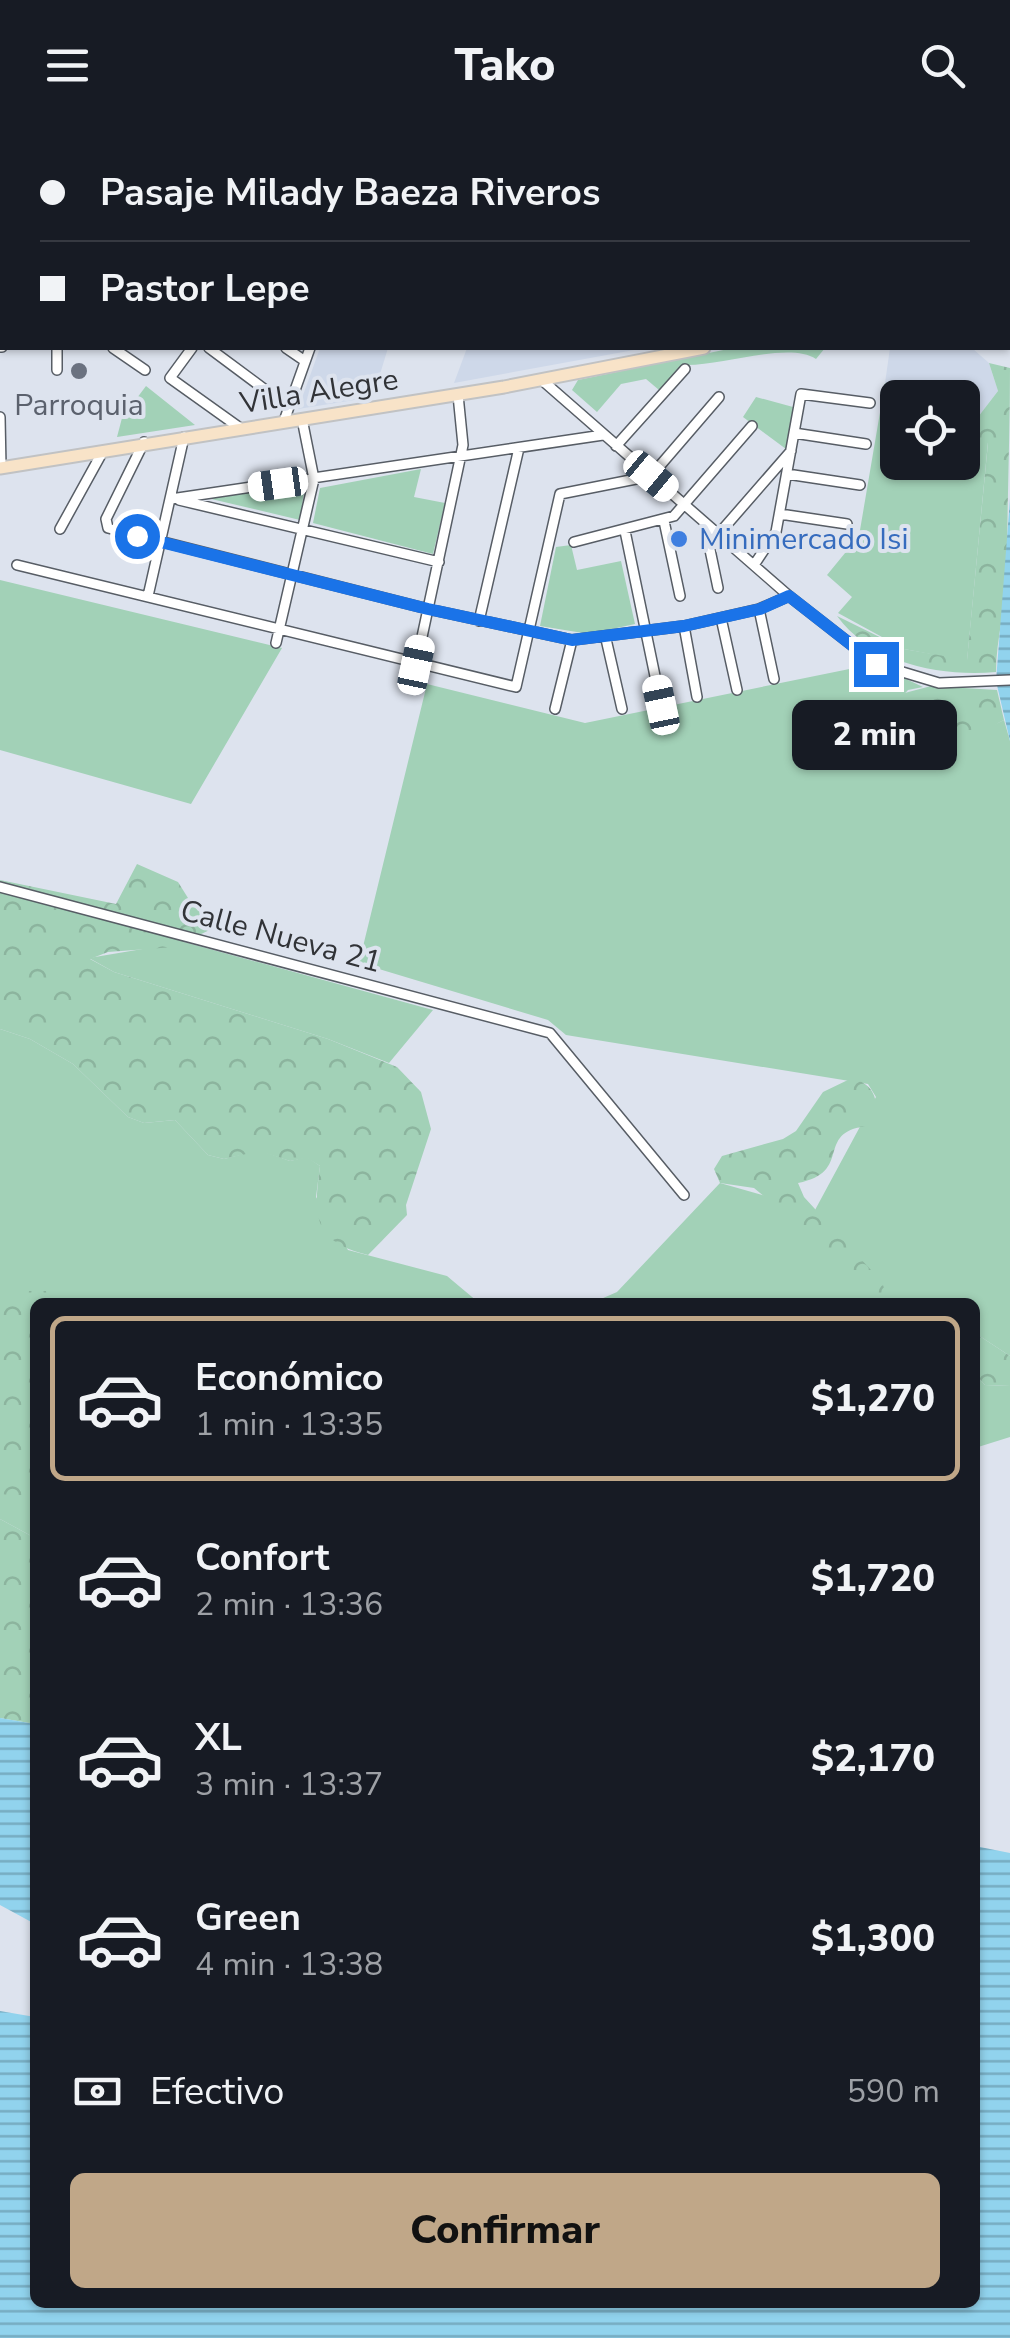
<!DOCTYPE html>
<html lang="es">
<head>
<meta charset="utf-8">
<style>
  :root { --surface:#171b24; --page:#20242c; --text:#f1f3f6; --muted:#9ea1a6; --line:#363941; --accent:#c0a788 }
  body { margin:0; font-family:"Nunito Sans",sans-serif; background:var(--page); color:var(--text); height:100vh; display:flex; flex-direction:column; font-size:38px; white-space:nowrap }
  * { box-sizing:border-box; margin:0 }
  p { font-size:32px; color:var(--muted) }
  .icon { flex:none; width:55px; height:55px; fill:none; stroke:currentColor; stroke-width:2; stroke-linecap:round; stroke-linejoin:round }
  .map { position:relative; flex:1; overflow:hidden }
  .side { position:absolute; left:30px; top:1168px; width:950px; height:1010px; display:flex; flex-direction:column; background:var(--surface); border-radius:15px; box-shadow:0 2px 8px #0004 }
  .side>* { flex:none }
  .guide { position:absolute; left:0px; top:0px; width:1010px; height:220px; box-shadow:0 2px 8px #0004; display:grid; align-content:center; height:220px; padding:0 40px; background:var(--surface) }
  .controls { position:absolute; left:880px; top:250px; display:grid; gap:20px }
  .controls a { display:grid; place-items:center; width:100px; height:100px; border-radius:15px; background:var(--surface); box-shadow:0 2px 8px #0004; font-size:50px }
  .end { position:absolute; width:45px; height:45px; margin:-22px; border:12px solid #1a73e8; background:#fff; box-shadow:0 0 0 5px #fff }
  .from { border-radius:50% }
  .bubble { position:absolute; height:70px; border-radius:15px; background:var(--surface); box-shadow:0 2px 8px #0004; font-size:32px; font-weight:800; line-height:70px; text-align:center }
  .car { position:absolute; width:30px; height:60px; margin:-30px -15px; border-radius:12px; box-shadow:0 0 8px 2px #0007; background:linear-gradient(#fff 24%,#345 0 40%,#fff 0 76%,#345 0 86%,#fff 0) }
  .guide b { display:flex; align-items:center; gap:35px; height:95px; font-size:38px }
  .guide b+b { border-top:2px solid var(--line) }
  .guide i { width:25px; height:25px; background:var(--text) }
  ul { padding:18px 0 0; list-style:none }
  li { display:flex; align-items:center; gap:30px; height:165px; margin:0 20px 15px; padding:0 20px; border:5px solid transparent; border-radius:15px }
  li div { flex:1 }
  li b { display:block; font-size:38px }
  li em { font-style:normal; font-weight:800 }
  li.selected { border-color:var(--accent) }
  li>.icon { width:90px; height:90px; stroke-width:1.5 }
  .pay { display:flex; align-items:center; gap:25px; height:110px; padding:0 40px; font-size:38px }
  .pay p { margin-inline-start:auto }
  .action { display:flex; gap:20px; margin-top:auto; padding:20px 40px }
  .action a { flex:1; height:115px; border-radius:15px; background:var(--accent); color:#111; font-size:40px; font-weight:800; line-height:115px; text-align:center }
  header { display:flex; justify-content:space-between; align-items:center; height:130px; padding:0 40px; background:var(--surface); font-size:45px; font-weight:800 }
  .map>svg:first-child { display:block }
</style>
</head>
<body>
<header><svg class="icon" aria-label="menu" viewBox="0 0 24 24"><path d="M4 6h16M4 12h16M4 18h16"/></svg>Tako<svg class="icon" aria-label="search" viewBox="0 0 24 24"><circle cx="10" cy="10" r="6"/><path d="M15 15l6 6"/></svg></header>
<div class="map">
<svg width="1010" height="2208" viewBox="0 0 1010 2208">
  <defs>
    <pattern id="forest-crowns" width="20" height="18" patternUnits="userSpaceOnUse" patternTransform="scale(2.5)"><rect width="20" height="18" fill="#a2d1b7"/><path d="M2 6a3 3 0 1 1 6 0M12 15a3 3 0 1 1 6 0" fill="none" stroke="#8cb49e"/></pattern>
    <pattern id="water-rules" width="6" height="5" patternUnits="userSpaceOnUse" patternTransform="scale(2.5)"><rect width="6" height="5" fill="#91d3ed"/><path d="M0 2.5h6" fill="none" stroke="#77acc1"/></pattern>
  </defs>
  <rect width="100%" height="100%" fill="#dde3ee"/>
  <path fill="#ced8e9" d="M320,218H388L373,267L298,279Z
    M467,218H645L454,253Z
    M890,218H972L989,233L998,261L968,300L963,297L962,268L910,267L885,253Z"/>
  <path fill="#a2d1b7" d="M733,218H825L816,229C788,211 719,237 683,235L659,260L646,249L621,254L597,282L572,260L578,250Z
    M885,253L910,267L898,268V332H962L963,297L988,312L967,531L904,519L838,483L852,467L827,445L859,406Z
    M146,256L195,295L117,307L122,288Z
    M756,267L793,277L786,319L743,287Z
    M421,339L414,367L445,373L433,424L313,393L320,358Z
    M305,355L300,390L207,368Z
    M571,415L577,440L621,431L635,494L589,504L540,496L556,417Z
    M0,450L282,518L191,674L0,620Z
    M874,534L923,557L908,560L883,588L943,578L957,587L949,625L953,634L985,599L1004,590L1010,611V1226L975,1203V1172H594L617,1162L720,1053L815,1080L876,967L868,954L566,905L548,890L359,833L427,554L585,593Z
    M184,812L433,880L389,933L328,909L114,842L89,828Z
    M0,899L30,909L73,934L128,987L144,993L175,990L208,1025L224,1029L259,1020L290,1031L307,1027L320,1036L316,1067L348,1120L447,1146L478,1172H35V1408L0,1389Z
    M975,1244L985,1255L1010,1256V1307L975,1318Z"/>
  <path fill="url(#forest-crowns)" d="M989,233L1010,238C1010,306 1007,374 1007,441C1007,474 996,508 996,542C942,547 872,534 837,486L904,519L967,530L988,313L968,300L998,261Z
    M931,556L997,560L1004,590C976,602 977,632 952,634C944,615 966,596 951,581L934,578L885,588V581L901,564Z
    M137,734L178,752L193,776L218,796L174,817L108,822L90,829L114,842L328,909L397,937L421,962L431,999L406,1075L407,1085L368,1125C313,1111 313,1087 320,1036L307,1028L290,1031L259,1021L224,1029L208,1025L175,990L144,993L128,987L73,934L30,909L0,899V750L116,774Z
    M852,948C872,955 876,963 877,984L866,996C814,1003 854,1042 798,1053L804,1067L882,1152L887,1167L882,1172H858L846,1146L794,1106L766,1068L754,1058L720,1053L714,1039L722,1026L783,1009L796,1001L823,962Z
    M0,1161H65L95,1172H35V1367L0,1364Z
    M975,1203L1010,1226V1256L985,1255L975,1244Z
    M0,1389L35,1408V1594L0,1588Z"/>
  <path fill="url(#water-rules)" d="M1010,369V611L996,551Z
    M0,1588L35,1594V1794L0,1775Z
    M975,1716L1010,1723V2208H0V1881L35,1887V2172H975Z"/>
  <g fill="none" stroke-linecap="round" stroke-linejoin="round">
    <path stroke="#91d3ed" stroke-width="2.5" d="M318,0L321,2
      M873,2V0
      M1008,173L1010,174"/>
    <defs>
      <path id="minor" d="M23,0L26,2
        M95,0L98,2
        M586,0L593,2
        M341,2L342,0
        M637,2L638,0
        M720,2L721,0
        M0,45L2,47
        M0,112L2,114
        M0,172L2,174
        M0,217H2
        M113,218L145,240
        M192,218L170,248L240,298
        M209,218L287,276
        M286,218L305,231
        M57,240V218
        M543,251L789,466L876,534L939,553L1010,550
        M0,287L1,337
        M284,291L310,218
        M794,303L866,314
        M144,312L106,389L108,398L428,479L572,510L684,496L759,479L789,466
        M616,316L685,239
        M787,344L860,355
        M171,369L603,305
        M179,370L439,432
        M780,384L847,394
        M664,391L680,466
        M60,399L103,321
        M625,401L661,575
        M574,412L674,386L752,296
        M17,435L516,557L560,364L651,346L719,267
        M754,435L776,402L801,264L870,273
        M718,458L709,415L791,321
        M148,466L184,307
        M759,479L774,549
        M721,488L737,560
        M479,491L519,318
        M684,496L697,567
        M606,509L622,579
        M276,513L314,349L302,289
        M413,549L463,315L458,265
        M555,579L572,510
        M0,757L550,903L684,1065"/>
      <path id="major" d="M1008,143L1010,142
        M0,338L504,257L704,218"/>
    </defs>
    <use href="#minor" stroke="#575d65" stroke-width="12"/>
    <use href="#major" stroke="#c1c2c3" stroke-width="15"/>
    <use href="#minor" stroke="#fff" stroke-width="9"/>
    <use href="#major" stroke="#f8e3c8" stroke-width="11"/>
  </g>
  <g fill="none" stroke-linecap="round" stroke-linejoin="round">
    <path stroke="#1a73e8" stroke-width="12" d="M137,406L428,479L572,510L684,496L760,479L789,466L876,534"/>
  </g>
  <circle fill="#6b7280" stroke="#dde3ee" stroke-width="4" cx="79" cy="241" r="10"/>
  <circle fill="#3f7fe0" stroke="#dde3ee" stroke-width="4" cx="679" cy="409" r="10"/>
  <g text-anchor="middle" stroke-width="8" stroke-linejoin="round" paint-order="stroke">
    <g font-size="30" fill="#313337" stroke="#dde3ee">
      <text transform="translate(319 261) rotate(-9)" y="10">Villa Alegre</text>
      <text transform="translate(281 806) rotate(15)" y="10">Calle Nueva 21</text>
    </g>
    <g font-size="30" fill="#5b616d" stroke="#dde3ee">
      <text x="79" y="285">Parroquia</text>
    </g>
    <g font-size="30" fill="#366cbe" stroke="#dde3ee" text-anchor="start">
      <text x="699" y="419">Minimercado Isi</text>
    </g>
  </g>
</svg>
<div class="controls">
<a><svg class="icon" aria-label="locate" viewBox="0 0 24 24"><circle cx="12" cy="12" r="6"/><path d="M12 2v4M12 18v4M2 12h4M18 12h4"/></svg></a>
</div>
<i class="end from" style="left:137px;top:406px"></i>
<i class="end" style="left:876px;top:534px"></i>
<div class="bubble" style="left:792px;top:570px;width:165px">2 min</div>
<i class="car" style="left:651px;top:346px;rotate:130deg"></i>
<i class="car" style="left:278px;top:354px;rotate:262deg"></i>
<i class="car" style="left:416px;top:535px;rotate:12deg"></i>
<i class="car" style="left:661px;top:575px;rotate:348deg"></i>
<div class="guide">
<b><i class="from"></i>Pasaje Milady Baeza Riveros</b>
<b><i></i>Pastor Lepe</b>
</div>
<section class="side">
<ul>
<li class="selected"><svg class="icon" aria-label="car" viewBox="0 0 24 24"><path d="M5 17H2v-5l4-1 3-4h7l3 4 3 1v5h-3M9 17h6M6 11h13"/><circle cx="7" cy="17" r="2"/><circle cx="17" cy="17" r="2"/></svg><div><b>Económico</b><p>1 min · 13:35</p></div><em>$1,270</em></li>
<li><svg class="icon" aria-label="car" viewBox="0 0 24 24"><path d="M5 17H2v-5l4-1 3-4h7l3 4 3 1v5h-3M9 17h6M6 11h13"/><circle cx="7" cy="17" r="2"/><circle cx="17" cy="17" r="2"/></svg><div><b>Confort</b><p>2 min · 13:36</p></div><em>$1,720</em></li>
<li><svg class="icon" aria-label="car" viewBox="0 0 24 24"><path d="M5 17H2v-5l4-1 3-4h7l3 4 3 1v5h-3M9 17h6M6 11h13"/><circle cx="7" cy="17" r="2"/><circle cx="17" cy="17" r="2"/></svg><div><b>XL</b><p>3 min · 13:37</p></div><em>$2,170</em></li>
<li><svg class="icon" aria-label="car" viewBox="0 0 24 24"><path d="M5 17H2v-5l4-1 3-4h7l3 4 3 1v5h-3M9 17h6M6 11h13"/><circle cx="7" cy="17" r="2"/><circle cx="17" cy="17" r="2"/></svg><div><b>Green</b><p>4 min · 13:38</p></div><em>$1,300</em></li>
</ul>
<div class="pay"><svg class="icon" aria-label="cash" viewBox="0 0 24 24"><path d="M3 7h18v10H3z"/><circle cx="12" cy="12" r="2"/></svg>Efectivo<p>590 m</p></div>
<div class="action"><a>Confirmar</a></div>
</section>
</div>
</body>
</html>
